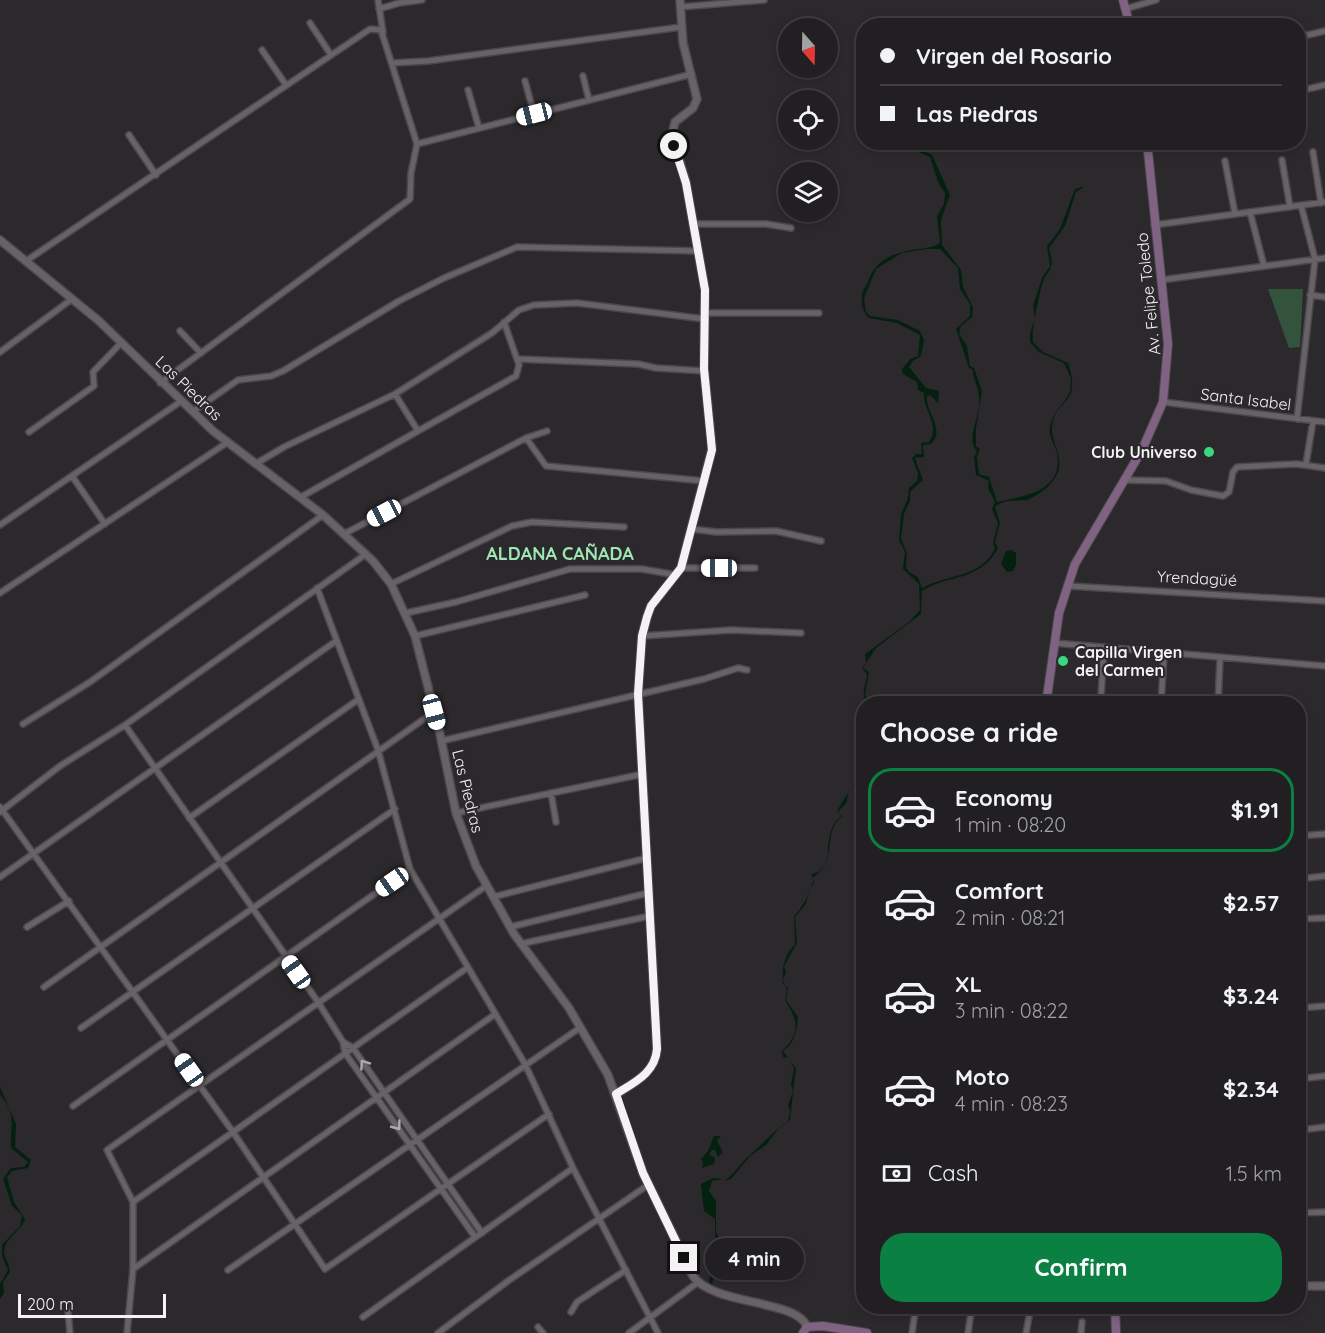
<!DOCTYPE html>
<html lang="en">
<head>
<meta charset="utf-8">
<style>
  :root { --surface:#211f21; --page:#2d2c2e; --text:#f1f3f6; --muted:#a2a2a5; --line:#3e3d3f; --accent:#0b8043 }
  body { margin:0; font-family:Quicksand,sans-serif; background:var(--page); color:var(--text); height:100vh; display:flex; flex-direction:column; font-size:22px; white-space:nowrap }
  * { box-sizing:border-box; margin:0 }
  p { font-size:20px; color:var(--muted) }
  .icon { flex:none; width:33px; height:33px; fill:none; stroke:currentColor; stroke-width:2; stroke-linecap:round; stroke-linejoin:round }
  .map { position:relative; flex:1; overflow:hidden }
  .details { position:absolute; left:856px; top:696px; width:450px; height:618px; display:flex; flex-direction:column; background:var(--surface); border-radius:24px; box-shadow:0 3px 9px #0003,0 0 0 2px var(--line) }
  .details>* { flex:none }
  .top-card { position:absolute; left:856px; top:18px; width:450px; height:132px; border-radius:24px; box-shadow:0 3px 9px #0003,0 0 0 2px var(--line); display:grid; align-content:center; height:132px; padding:0 24px; background:var(--surface) }
  .needle { width:39px; rotate:160deg }
  .tools { position:absolute; left:778px; top:18px; display:grid; gap:12px }
  .tools a { display:grid; place-items:center; width:60px; height:60px; border-radius:50%; background:var(--surface); box-shadow:0 3px 9px #0003,0 0 0 2px var(--line); font-size:30px }
  .scale { position:absolute; left:18px; bottom:15px; width:148px; box-sizing:border-box; padding-left:6px; border:3px solid #f5f2f5; border-top:0; font-size:16px; line-height:21px; white-space:nowrap; color:#f5f2f5; -webkit-text-stroke:4px #2c292c; paint-order:stroke }
  .end { position:absolute; width:27px; height:27px; margin:-14px; border:8px solid #f5f2f5; background:#111; box-shadow:0 0 0 3px #111 }
  .from { border-radius:50% }
  .bubble { position:absolute; height:42px; border-radius:21px; background:var(--surface); box-shadow:0 3px 9px #0003,0 0 0 2px var(--line); font-size:20px; font-weight:700; line-height:42px; text-align:center }
  .car { position:absolute; width:18px; height:36px; margin:-18px -9px; border-radius:8px; box-shadow:0 0 4px 2px #0007; background:linear-gradient(#fff 24%,#345 0 40%,#fff 0 76%,#345 0 86%,#fff 0) }
  .top-card b { display:flex; align-items:center; gap:21px; height:57px; font-size:22px }
  .top-card b+b { border-top:2px solid var(--line) }
  .top-card i { width:15px; height:15px; background:var(--text) }
  ul { padding:0; list-style:none }
  li { display:flex; align-items:center; gap:18px; height:84px; margin:0 12px 9px; padding:0 12px; border:3px solid transparent; border-radius:24px }
  li div { flex:1 }
  li b { display:block; font-size:22px }
  li em { font-style:normal; font-weight:700 }
  li.on { border-color:var(--accent) }
  li>.icon { width:54px; height:54px; stroke-width:1.5 }
  h2 { padding:0 24px; font-size:27px; line-height:72px }
  .pay { display:flex; align-items:center; gap:15px; height:66px; padding:0 24px; font-size:22px }
  .pay p { margin-inline-start:auto }
  .cta { display:flex; gap:12px; margin-top:auto; padding:12px 24px }
  .cta a { flex:1; height:69px; border-radius:24px; background:var(--accent); color:#fff; font-size:24px; font-weight:700; line-height:69px; text-align:center }
  .map>svg:first-child { display:block }
</style>
</head>
<body>
<div class="map">
<svg width="1325" height="1333" viewBox="0 0 1325 1333">
  <rect width="100%" height="100%" fill="#2c292c"/>
  <path fill="#33533d" d="M1268,289H1303L1300,347L1289,348Z"/>
  <path fill="#04200f" fill-rule="evenodd" d="M907,143L932,155L950,195L941,220L942,245L961,270L963,287L973,307L972,317L961,326L959,334L967,346L970,366L974,368L982,391L976,428V446L980,449L977,457L979,474L989,477L997,502C1023,496 1064,492 1057,453C1055,445 1048,436 1050,427C1055,408 1062,407 1070,392L1071,379L1064,363L1039,352L1030,342V333L1035,318L1033,306L1042,278L1050,266L1047,246L1060,229L1075,189L1085,186L1076,192L1065,226L1049,248C1050,254 1053,260 1051,266C1050,272 1046,274 1044,279C1040,290 1031,331 1033,342L1043,352L1068,363C1083,408 1054,396 1052,429C1051,444 1069,462 1052,482C1048,488 1033,499 1026,500C1015,501 1003,499 995,507L1000,523L995,542L998,548C979,583 950,573 922,591L921,614L876,648L863,668L869,672L865,695L870,703H868C859,693 867,685 867,674L862,668L866,663L865,654L909,622L920,610L919,584L903,569L905,552L899,540L901,514L908,498L909,488L917,481L918,473L912,458L916,454H922L921,443L929,442C941,424 922,410 924,393L918,390L917,382L903,374L902,369L910,359L918,356L920,335L897,323L869,318C863,312 861,305 862,296C862,289 867,286 869,279C883,242 932,254 940,242L937,216L944,204L945,193L938,182L930,157L912,149ZM927,249H940L958,268L960,289L970,304V316L956,329L969,368L973,370C972,379 981,389 979,406C978,419 966,441 977,451L974,457L976,475L989,481L988,488L995,502L992,509L998,523L993,543L995,548C982,578 947,574 922,588L918,577L909,572L906,567L907,554L901,538L904,514L910,501V492L923,480L915,458L924,457L923,445L931,444C946,430 925,411 927,396L930,395L938,403L939,391L926,388L909,367L913,361L921,356L924,340L920,331L898,320L870,316L866,312L864,298L876,269L902,253Z
    M1011,550L1016,553V565L1013,571L1007,572L1001,564L1006,551Z
    M864,759L860,782L864,786L855,785L848,792L847,802L838,812L843,816C821,829 840,861 812,878V874L819,872C822,867 829,861 828,855C828,843 829,823 842,816L837,811C844,799 849,789 860,780Z
    M814,879V883L809,891L806,904L795,917L797,943L784,966L786,973L782,982L788,988L786,1000L798,1017C797,1030 794,1045 783,1051L788,1058L783,1057L782,1051C801,1033 798,1021 785,1000L787,989C778,979 784,952 795,945L794,916C804,907 810,891 814,879Z
    M790,1062L796,1068L790,1120L779,1128L766,1145L750,1156L731,1179L724,1181C734,1175 740,1163 750,1155C763,1144 774,1130 788,1121L790,1111L788,1105L793,1091L791,1084L794,1068Z
    M0,1087L16,1124L15,1147L31,1160L28,1168L12,1171L7,1177L14,1202L25,1219C21,1231 4,1239 4,1252C5,1259 10,1265 10,1272L3,1282L4,1293L0,1299V1284L8,1270L2,1256V1245L20,1226L22,1215L12,1206L3,1179L11,1168L24,1167L28,1162L11,1148C10,1127 17,1113 0,1095Z
    M714,1136H721L717,1141L723,1152L718,1157L715,1150H712L709,1154L715,1158L714,1164L702,1168L703,1163L701,1159L708,1151Z
    M713,1178L723,1179L712,1181L709,1191L716,1201V1232L721,1244L712,1285L709,1281L719,1245L715,1236V1219L704,1211L701,1184Z"/>
  <g fill="none" stroke-linecap="round" stroke-linejoin="round">
    <defs>
      <path id="minor" d="M378,0L383,32
        M680,7L764,0
        M379,9L399,3L422,0
        M1125,9L1156,0
        M310,23L331,55
        M1299,37L1325,31
        M262,50L286,85
        M392,63L428,61L681,27
        M583,76L589,100
        M525,81L534,114
        M468,90L479,128
        M1299,91L1325,85
        M129,135L156,175
        M417,144L692,74
        M1313,152L1321,203
        M1282,160L1290,207
        M1225,161L1235,214
        M1250,212L1264,266
        M694,224H766L791,228
        M1154,225L1325,202
        M26,261L370,29L381,30L417,144L411,173L410,199L160,383
        M1161,280L1325,258
        M1310,295L1325,297
        M705,313H819
        M180,331L201,353
        M0,352L72,299
        M517,359L638,364L656,368L705,371
        M1163,402L1325,422
        M192,412L238,380L271,376L283,371L399,301L444,278L517,247L699,251
        M1297,419L1315,259L1301,205
        M418,431L516,376L519,365L504,322
        M29,432L94,386L93,372L122,342
        M526,438L546,466L705,481
        M257,463L284,447L395,394L492,333L519,310L534,305L577,303L705,319
        M1306,464L1313,421
        M72,476L105,524
        M1124,480L1166,481L1191,490L1223,496L1229,492L1233,472L1237,467L1297,464L1325,468
        M301,497L418,431L395,394
        M0,525L180,402
        M692,529L716,532L776,531L821,541
        M344,534L526,438L547,431
        M681,568H755
        M391,584L512,526L532,522L624,527
        M1068,586L1325,601
        M317,588L378,750L410,869L525,1064L573,1168L658,1333
        M0,593L228,442
        M406,613L456,602L570,569H642L676,575
        M415,636L585,595
        M642,636L731,630L801,633
        M1054,643L1325,666
        M1103,704L1101,698L1104,647
        M1161,704L1164,654
        M1218,704L1220,659
        M23,724L90,682L323,515
        M125,725L318,1002L343,1042L345,1053L475,1237
        M441,741L704,679L738,668L747,670
        M551,793L556,822
        M0,807L233,1132L325,1269L549,1114
        M0,812L60,766L125,725L366,554
        M456,813L643,774
        M189,818L359,699
        M1299,836L1325,834
        M0,877L336,641
        M1299,879L1325,876
        M493,897L647,858
        M1299,919L1325,918
        M27,927L69,901
        M510,927L648,893
        M520,944L650,916
        M44,987L434,712
        M1299,1008L1325,1006
        M81,1028L395,809
        M343,1042L353,1048L482,1233
        M1299,1079L1325,1076
        M73,1106L410,869
        M1301,1130L1325,1127
        M1302,1130V1286
        M133,1202L467,968
        M1299,1213L1325,1212
        M133,1269L494,1015
        M228,1270L581,1027
        M68,1311L70,1333
        M571,1312L577,1302L626,1270
        M363,1317L573,1168
        M538,1327L543,1333
        M127,1333L133,1269V1202L107,1150L486,886
        M438,1333L508,1281L648,1185
        M629,1333L697,1283
        M912,1333L916,1306
        M968,1333L972,1306
        M1026,1333L1031,1306
        M1081,1333L1082,1322"/>
      <path id="tertiary" d="M0,240L99,321L213,431L323,515L373,561L391,584L415,636L440,734L456,813L476,866L514,934L569,1008L608,1075L643,1173L693,1276C713,1306 798,1299 807,1327
        M616,1094C635,1082 655,1073 657,1049L638,694L642,636L647,617L651,606L681,568L712,449L704,369L705,290L686,183L672,135L675,122L693,108L697,99L683,43L680,0
        M1299,1286H1325"/>
      <path id="secondary" d="M1123,0L1130,26
        M1046,704L1059,613L1075,564L1142,450L1163,402L1168,344L1147,142
        M1115,1306L1116,1333
        M803,1333L807,1327L823,1326L867,1333"/>
    </defs>
    <use href="#minor" stroke="#4b474b" stroke-width="8"/>
    <use href="#tertiary" stroke="#4b474b" stroke-width="10"/>
    <use href="#secondary" stroke="#4b474b" stroke-width="10"/>
    <use href="#minor" stroke="#666266" stroke-width="5"/>
    <use href="#tertiary" stroke="#666266" stroke-width="7"/>
    <use href="#secondary" stroke="#806283" stroke-width="8"/>
  </g>
  <defs><path id="oneway-chevron" d="M-2-3.5L2.5 0L-2 3.5" fill="none" stroke-width="1.6" stroke-linecap="round" stroke-linejoin="round" transform="scale(1.5)"/></defs>
  <g stroke="#aeaaae">
    <use href="#oneway-chevron" transform="translate(364 1064) rotate(-125)"/>
    <use href="#oneway-chevron" transform="translate(397 1126) rotate(53)"/>
  </g>
  <g fill="none" stroke-linecap="round" stroke-linejoin="round">
    <path stroke="#f5f2f5" stroke-width="8" d="M674,146L686,183L705,290L704,369L712,450L681,568L651,606L647,617L642,636L638,694L657,1049C655,1073 635,1082 616,1094L643,1173L684,1258"/>
  </g>
  <g fill="#39d87f" stroke="#2c292c" stroke-width="2">
    <circle cx="1209" cy="452" r="6"/>
    <circle cx="1063" cy="661" r="6"/>
  </g>
  <g text-anchor="middle" stroke-width="4.5" stroke-linejoin="round" paint-order="stroke">
    <g font-size="16" fill="#f5f2f5" stroke="#2c292c">
      <text transform="translate(1148 294) rotate(-96)" y="6">Av. Felipe Toledo</text>
      <text transform="translate(189 388) rotate(44)" y="6">Las Piedras</text>
      <text transform="translate(1246 399) rotate(7)" y="6">Santa Isabel</text>
      <text transform="translate(1197 578) rotate(3)" y="6">Yrendagüé</text>
      <text transform="translate(468 791) rotate(76)" y="6">Las Piedras</text>
    </g>
    <g font-size="16" font-weight="bold" fill="#f5f2f5" stroke="#2c292c" text-anchor="end">
      <text x="1197" y="458">Club Universo</text>
      <text x="1075" y="658" text-anchor="start">Capilla Virgen<tspan x="1075" dy="18">del Carmen</tspan></text>
    </g>
    <g font-size="18" font-weight="bold" fill="#9ee6b4" stroke="#2c292c">
      <text x="560" y="560">ALDANA CAÑADA</text>
    </g>
  </g>
</svg>
<div class="tools">
<a><svg class="needle" viewBox="-14 -14 28 28"><path d="M0-13l5 13h-10z" fill="#e53935"/><path d="M0 13l5-13h-10z" fill="#a2a2a5"/></svg></a>
<a><svg class="icon" aria-label="locate" viewBox="0 0 24 24"><circle cx="12" cy="12" r="6"/><path d="M12 2v4M12 18v4M2 12h4M18 12h4"/></svg></a>
<a><svg class="icon" aria-label="layers" viewBox="0 0 24 24"><path d="M12 4l9 5-9 5-9-5zM3 14l9 5 9-5"/></svg></a>
</div>
<div class="scale">200 m</div>
<i class="end from" style="left:674px;top:146px"></i>
<i class="end" style="left:684px;top:1258px"></i>
<div class="bubble" style="left:705px;top:1238px;width:99px">4 min</div>
<i class="car" style="left:534px;top:114px;rotate:256deg"></i>
<i class="car" style="left:384px;top:513px;rotate:242deg"></i>
<i class="car" style="left:719px;top:568px;rotate:270deg"></i>
<i class="car" style="left:434px;top:712px;rotate:165deg"></i>
<i class="car" style="left:392px;top:882px;rotate:235deg"></i>
<i class="car" style="left:296px;top:972px;rotate:325deg"></i>
<i class="car" style="left:189px;top:1070px;rotate:325deg"></i>
<div class="top-card">
<b><i class="from"></i>Virgen del Rosario</b>
<b><i></i>Las Piedras</b>
</div>
<section class="details">
<h2>Choose a ride</h2>
<ul>
<li class="on"><svg class="icon" aria-label="car" viewBox="0 0 24 24"><path d="M5 17H2v-5l4-1 3-4h7l3 4 3 1v5h-3M9 17h6M6 11h13"/><circle cx="7" cy="17" r="2"/><circle cx="17" cy="17" r="2"/></svg><div><b>Economy</b><p>1 min · 08:20</p></div><em>$1.91</em></li>
<li><svg class="icon" aria-label="car" viewBox="0 0 24 24"><path d="M5 17H2v-5l4-1 3-4h7l3 4 3 1v5h-3M9 17h6M6 11h13"/><circle cx="7" cy="17" r="2"/><circle cx="17" cy="17" r="2"/></svg><div><b>Comfort</b><p>2 min · 08:21</p></div><em>$2.57</em></li>
<li><svg class="icon" aria-label="car" viewBox="0 0 24 24"><path d="M5 17H2v-5l4-1 3-4h7l3 4 3 1v5h-3M9 17h6M6 11h13"/><circle cx="7" cy="17" r="2"/><circle cx="17" cy="17" r="2"/></svg><div><b>XL</b><p>3 min · 08:22</p></div><em>$3.24</em></li>
<li><svg class="icon" aria-label="car" viewBox="0 0 24 24"><path d="M5 17H2v-5l4-1 3-4h7l3 4 3 1v5h-3M9 17h6M6 11h13"/><circle cx="7" cy="17" r="2"/><circle cx="17" cy="17" r="2"/></svg><div><b>Moto</b><p>4 min · 08:23</p></div><em>$2.34</em></li>
</ul>
<div class="pay"><svg class="icon" aria-label="cash" viewBox="0 0 24 24"><path d="M3 7h18v10H3z"/><circle cx="12" cy="12" r="2"/></svg>Cash<p>1.5 km</p></div>
<div class="cta"><a>Confirm</a></div>
</section>
</div>
</body>
</html>
